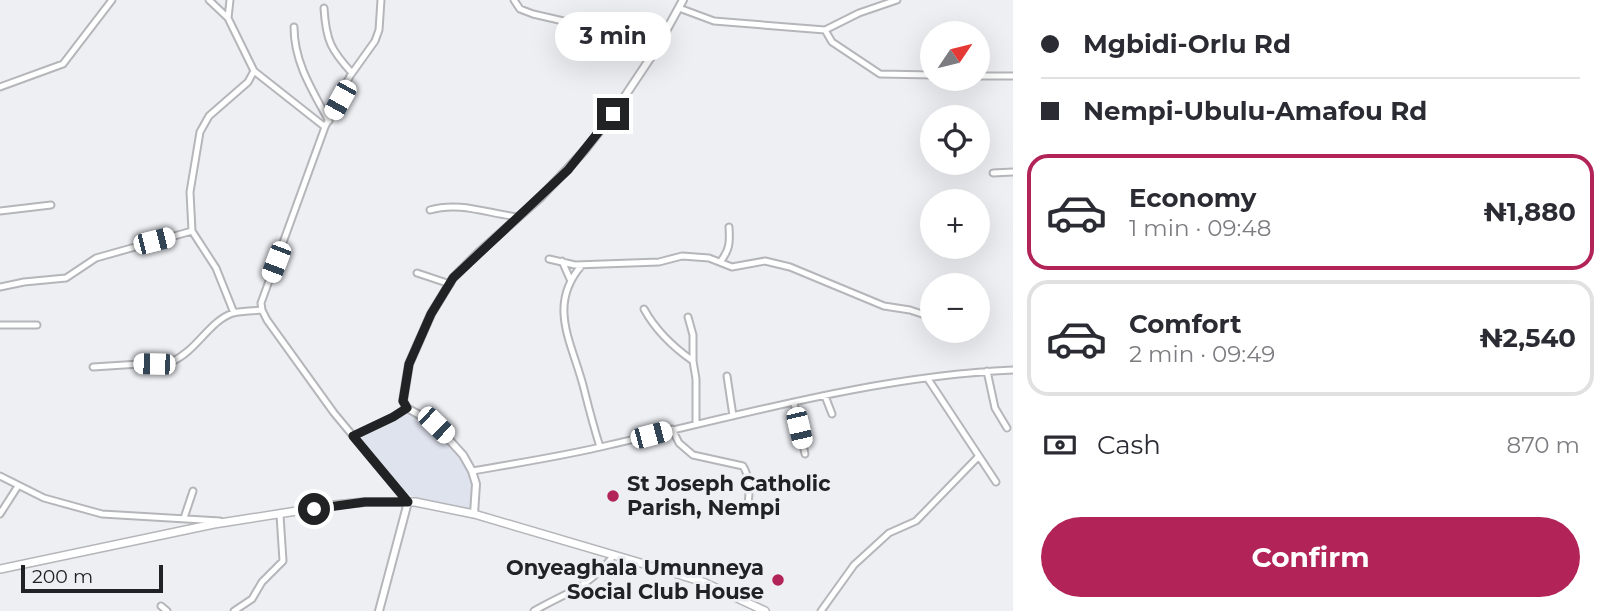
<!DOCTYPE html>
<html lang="en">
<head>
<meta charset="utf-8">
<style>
  :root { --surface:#fff; --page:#f7f7f7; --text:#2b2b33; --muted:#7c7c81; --line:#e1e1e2; --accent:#b22358 }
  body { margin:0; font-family:Montserrat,sans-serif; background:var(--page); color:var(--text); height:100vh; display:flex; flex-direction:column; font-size:26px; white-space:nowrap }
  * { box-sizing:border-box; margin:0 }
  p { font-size:23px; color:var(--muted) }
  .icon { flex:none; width:38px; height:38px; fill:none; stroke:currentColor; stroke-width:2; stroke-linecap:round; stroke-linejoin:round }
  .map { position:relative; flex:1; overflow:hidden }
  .details { display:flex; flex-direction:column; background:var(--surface); width:595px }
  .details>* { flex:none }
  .guide { display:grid; align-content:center; height:154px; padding:0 28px; background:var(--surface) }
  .needle { width:46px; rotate:55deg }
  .fabs { position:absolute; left:920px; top:21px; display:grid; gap:14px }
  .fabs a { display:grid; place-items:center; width:70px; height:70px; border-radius:50%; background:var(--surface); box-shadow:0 7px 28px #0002; font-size:35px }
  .scale { position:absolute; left:21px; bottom:18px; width:142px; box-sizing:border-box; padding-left:7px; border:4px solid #212223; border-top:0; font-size:19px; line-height:24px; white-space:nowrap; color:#212223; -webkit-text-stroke:5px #eeeff3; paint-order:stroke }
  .end { position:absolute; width:32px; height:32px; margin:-16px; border:9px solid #212223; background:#fff; box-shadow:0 0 0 4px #fff }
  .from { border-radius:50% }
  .bubble { position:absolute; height:49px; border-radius:24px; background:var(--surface); box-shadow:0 7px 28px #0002; font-size:23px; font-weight:700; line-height:49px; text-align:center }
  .car { position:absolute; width:21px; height:42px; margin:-21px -10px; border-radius:9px; box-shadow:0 0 5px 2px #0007; background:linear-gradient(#fff 24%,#345 0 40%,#fff 0 76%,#345 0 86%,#fff 0) }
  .guide b { display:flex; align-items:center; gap:24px; height:66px; font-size:26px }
  .guide b+b { border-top:2px solid var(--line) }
  .guide i { width:18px; height:18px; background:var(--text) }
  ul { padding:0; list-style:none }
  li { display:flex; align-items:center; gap:21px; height:116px; margin:0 14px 10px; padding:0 14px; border:4px solid var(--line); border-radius:21px }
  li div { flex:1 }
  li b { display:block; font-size:26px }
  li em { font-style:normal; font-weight:700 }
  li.on { border-color:var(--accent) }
  li>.icon { width:63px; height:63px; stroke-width:1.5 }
  .pay { display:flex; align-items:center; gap:18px; height:77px; padding:0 28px; font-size:26px }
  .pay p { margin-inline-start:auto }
  .cta { display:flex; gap:14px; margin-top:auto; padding:14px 28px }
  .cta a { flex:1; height:80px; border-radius:42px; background:var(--accent); color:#fff; font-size:28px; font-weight:700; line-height:80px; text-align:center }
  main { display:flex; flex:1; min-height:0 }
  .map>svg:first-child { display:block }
</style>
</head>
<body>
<main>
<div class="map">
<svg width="1013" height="611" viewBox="0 0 1013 611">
  <rect width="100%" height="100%" fill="#eeeff3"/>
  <path fill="#dfe3ee" d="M407,408L436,425L472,471L476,488L474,514L411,496L397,485L356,434Z"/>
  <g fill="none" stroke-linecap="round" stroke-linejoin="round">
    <defs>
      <path id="minor" d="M209,0L228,18L254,71L325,127
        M381,0L379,30L375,41L350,76L325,127L261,303L262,310L267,320L334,413L408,502
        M514,0L520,9L533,14L611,32L655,51
        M324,8C326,41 331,50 352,73
        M679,8L714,21L825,30L859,13L897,0
        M228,18L230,0
        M294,27C294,62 312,90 329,121
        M825,30L832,42L880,74L933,75
        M978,76H1013
        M0,87L63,64L112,0
        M993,173L1013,172
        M430,210C460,201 489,214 519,217
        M0,211L51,205
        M549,259L575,265L659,262L682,256L709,258L732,267L765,261L790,267L884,306L910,310L925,315L933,314
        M562,261L570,279
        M720,262C730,250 730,242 729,227
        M582,265C546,306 573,344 584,389C589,409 594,428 600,447
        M417,273L450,284
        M0,287L24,282L66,278L96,258L192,231
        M644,309C656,331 673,347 693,361L696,379V424
        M234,313L216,268L192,231L190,192L200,132L209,116L248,82L254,71
        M688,317L693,335V361
        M0,325H37
        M93,367L171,362C197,351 209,321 233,313C242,311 253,311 262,310
        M987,371L995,408L1007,428
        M727,376L733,416
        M928,379L996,482
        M825,396L832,414
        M794,403L805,454
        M672,429L679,443L693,455L743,466C752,481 749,496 747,513
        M353,436L393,417L407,408
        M472,471C518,463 564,456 609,445C742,415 876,376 1013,370
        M0,476L44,498L102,514L220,521
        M0,514L18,486
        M184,518L193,491
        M161,606L167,611
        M234,611L252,599L262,582L283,561L280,515
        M534,611C569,591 587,589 614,555
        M821,611L854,565L889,533L916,521L978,457"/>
      <path id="tertiary" d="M474,514L476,484L472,471L463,455L434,423L407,408L403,401L409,364L431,314L453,278L478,253L540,198L585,150L613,114L655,51L683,0
        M379,611L408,502"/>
      <path id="secondary" d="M0,569L214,524L335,505L365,502H415L474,514L661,569L703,582L765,611"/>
    </defs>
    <use href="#minor" stroke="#b5b6ba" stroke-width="9"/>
    <use href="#tertiary" stroke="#b5b6ba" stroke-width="10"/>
    <use href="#secondary" stroke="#b5b6ba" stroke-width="10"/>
    <use href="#minor" stroke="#fff" stroke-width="5"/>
    <use href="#tertiary" stroke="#fff" stroke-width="6"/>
    <use href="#secondary" stroke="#fff" stroke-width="7"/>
  </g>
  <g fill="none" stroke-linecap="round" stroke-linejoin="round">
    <path stroke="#212223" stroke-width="9" d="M314,509L365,502H408L353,436L393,417L407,408L403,401L409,364L431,314L453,278L568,170L613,114"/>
  </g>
  <g fill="#b22358" stroke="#eeeff3" stroke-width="2.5">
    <circle cx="613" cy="496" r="7"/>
    <circle cx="778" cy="580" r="7"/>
  </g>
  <g text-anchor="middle" stroke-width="6" stroke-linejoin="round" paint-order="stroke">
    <g font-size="21" font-weight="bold" fill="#212223" stroke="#eeeff3" text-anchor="start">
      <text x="627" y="491">St Joseph Catholic<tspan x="627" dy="24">Parish, Nempi</tspan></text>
      <text x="764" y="575" text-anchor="end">Onyeaghala Umunneya<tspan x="764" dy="24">Social Club House</tspan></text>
    </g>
  </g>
</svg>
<div class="fabs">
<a><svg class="needle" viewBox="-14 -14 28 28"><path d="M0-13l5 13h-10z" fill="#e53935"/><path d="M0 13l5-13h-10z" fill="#7c7c81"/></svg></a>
<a><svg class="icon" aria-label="locate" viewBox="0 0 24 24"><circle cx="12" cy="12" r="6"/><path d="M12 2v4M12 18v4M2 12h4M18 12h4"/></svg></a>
<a>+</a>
<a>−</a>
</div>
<div class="scale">200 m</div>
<i class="end from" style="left:314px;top:509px"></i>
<i class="end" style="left:613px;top:114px"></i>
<div class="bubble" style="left:555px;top:12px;width:116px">3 min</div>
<i class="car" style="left:340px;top:100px;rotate:209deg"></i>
<i class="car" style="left:154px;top:241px;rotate:76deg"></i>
<i class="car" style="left:276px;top:262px;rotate:201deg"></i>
<i class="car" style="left:154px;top:364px;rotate:271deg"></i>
<i class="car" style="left:436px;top:425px;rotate:134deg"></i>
<i class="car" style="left:799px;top:428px;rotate:167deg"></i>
<i class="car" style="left:651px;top:435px;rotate:75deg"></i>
</div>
<section class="details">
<div class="guide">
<b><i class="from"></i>Mgbidi-Orlu Rd</b>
<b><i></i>Nempi-Ubulu-Amafou Rd</b>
</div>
<ul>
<li class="on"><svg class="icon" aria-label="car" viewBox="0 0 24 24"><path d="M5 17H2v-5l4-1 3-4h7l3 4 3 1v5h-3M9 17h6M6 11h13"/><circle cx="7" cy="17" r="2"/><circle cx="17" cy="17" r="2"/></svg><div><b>Economy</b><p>1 min · 09:48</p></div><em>₦1,880</em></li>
<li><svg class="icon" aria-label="car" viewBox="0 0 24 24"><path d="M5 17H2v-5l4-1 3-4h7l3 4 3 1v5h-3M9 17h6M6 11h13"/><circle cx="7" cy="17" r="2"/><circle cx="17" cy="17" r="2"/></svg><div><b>Comfort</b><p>2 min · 09:49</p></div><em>₦2,540</em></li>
</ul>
<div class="pay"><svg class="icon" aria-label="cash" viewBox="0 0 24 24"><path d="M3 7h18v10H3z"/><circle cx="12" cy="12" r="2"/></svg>Cash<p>870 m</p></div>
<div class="cta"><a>Confirm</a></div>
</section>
</main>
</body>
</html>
